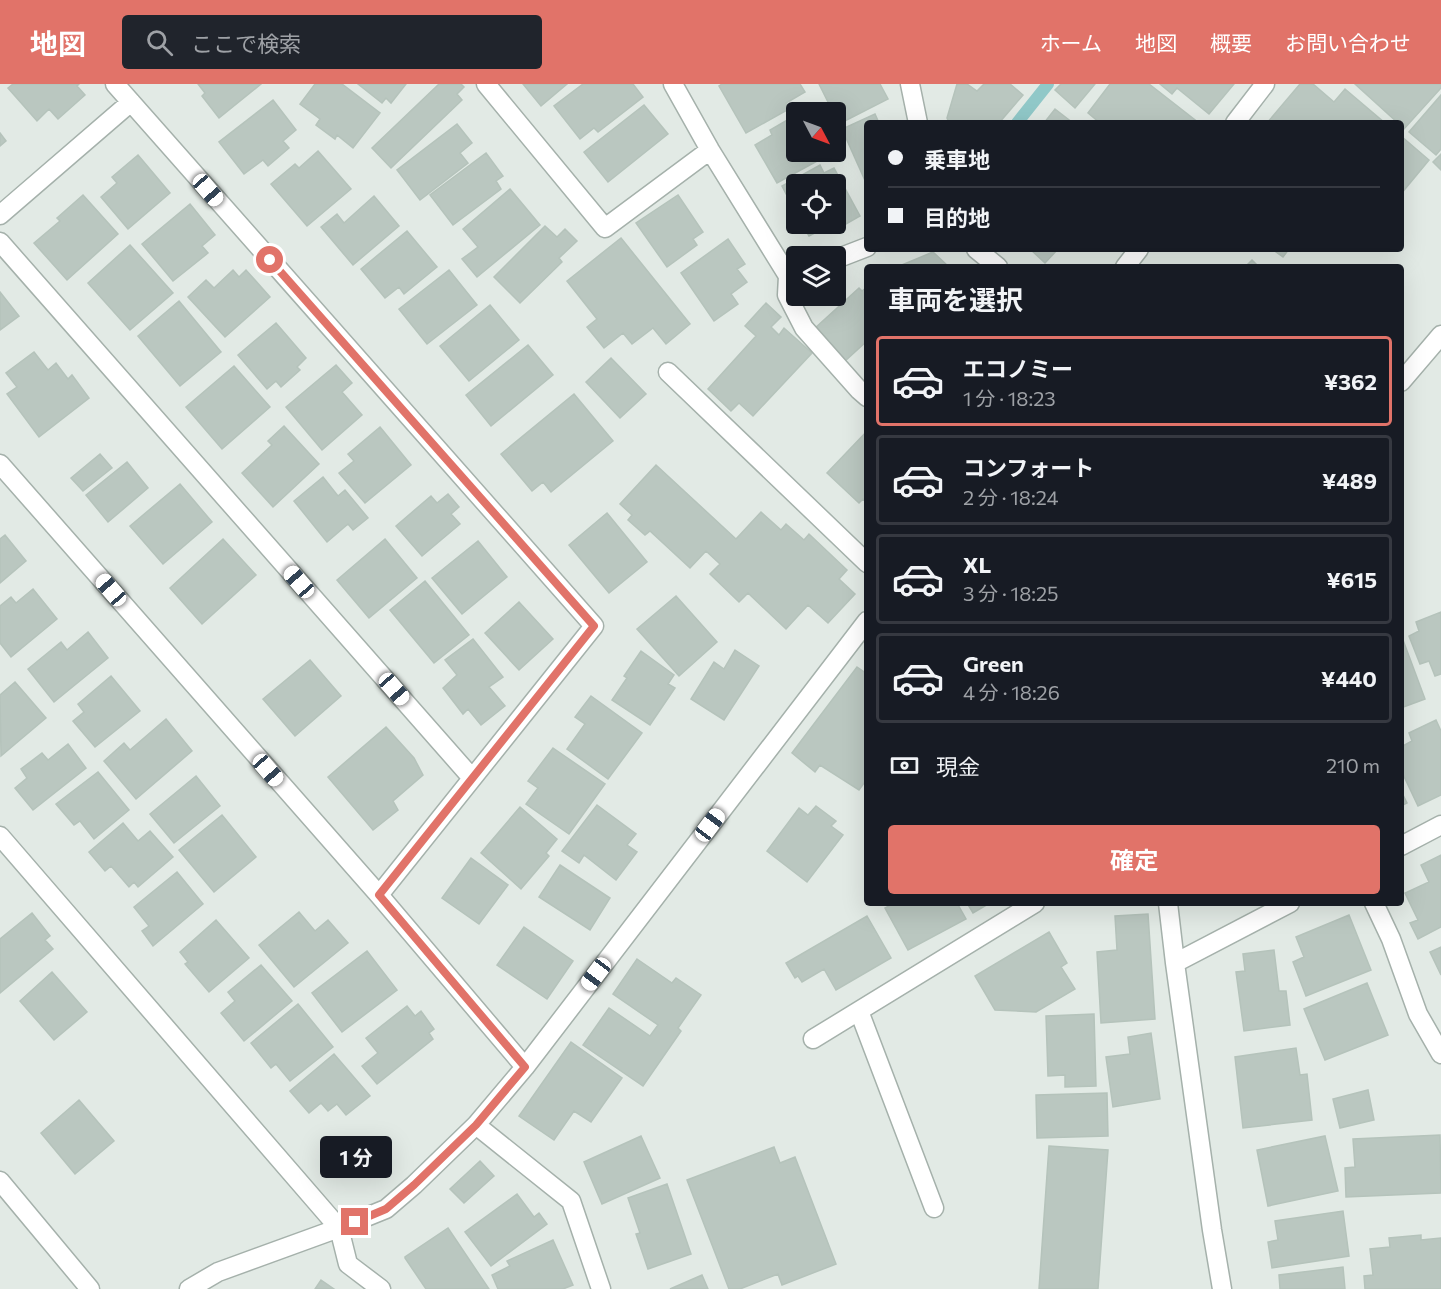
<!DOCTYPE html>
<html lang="ja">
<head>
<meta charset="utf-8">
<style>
  :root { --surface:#171b24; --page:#20242c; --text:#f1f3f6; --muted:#9ea1a6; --line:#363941; --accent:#e17369 }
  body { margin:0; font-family:Commissioner,"Noto Sans JP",sans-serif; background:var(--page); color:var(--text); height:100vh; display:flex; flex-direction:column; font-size:22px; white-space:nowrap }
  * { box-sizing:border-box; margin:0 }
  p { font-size:20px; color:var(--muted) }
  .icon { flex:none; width:33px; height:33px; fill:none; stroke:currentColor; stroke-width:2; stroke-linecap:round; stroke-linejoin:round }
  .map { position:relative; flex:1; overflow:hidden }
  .drawer { position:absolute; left:864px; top:180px; width:540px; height:642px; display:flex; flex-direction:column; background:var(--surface); border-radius:6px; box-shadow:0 6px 24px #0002 }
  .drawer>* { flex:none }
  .top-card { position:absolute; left:864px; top:36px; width:540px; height:132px; border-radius:6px; box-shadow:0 6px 24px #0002; display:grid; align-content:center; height:132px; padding:0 24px; background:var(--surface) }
  .needle { width:39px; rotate:131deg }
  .controls { position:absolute; left:786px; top:18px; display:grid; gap:12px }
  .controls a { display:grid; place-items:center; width:60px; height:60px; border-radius:6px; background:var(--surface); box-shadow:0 6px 24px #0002; font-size:30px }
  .end { position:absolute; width:27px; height:27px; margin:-14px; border:8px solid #e17369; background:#fff; box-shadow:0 0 0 3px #fff }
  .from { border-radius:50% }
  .bubble { position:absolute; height:42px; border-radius:6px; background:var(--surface); box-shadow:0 6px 24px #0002; font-size:20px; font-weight:700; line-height:42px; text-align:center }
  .car { position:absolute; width:18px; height:36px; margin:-18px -9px; border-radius:8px; box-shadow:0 0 4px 2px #0007; background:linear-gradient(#fff 24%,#345 0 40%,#fff 0 76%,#345 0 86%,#fff 0) }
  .top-card b { display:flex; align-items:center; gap:21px; height:57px; font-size:22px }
  .top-card b+b { border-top:2px solid var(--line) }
  .top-card i { width:15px; height:15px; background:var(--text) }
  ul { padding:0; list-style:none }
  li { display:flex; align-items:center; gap:18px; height:90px; margin:0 12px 9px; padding:0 12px; border:3px solid var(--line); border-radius:6px }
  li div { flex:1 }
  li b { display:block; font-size:22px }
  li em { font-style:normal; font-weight:700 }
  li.on { border-color:var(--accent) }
  li>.icon { width:54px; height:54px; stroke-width:1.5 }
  h2 { padding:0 24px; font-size:27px; line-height:72px }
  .pay { display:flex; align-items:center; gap:15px; height:66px; padding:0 24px; font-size:22px }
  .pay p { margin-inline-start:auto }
  .button { display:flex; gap:12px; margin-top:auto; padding:12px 24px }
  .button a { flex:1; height:69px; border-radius:6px; background:var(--accent); color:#fff; font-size:24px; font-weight:700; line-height:69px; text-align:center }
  header { display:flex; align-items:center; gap:36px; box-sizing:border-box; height:84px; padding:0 30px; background:var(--accent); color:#fff }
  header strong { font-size:28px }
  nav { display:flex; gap:33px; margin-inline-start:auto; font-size:21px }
  .search { width:420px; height:54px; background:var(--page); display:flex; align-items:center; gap:15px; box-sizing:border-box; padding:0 21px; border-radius:6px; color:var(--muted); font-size:22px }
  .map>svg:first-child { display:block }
</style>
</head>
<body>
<header>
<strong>地図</strong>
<div class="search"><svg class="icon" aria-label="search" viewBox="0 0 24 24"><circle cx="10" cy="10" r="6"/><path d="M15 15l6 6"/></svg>ここで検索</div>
<nav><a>ホーム</a><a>地図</a><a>概要</a><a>お問い合わせ</a></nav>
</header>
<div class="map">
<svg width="1441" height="1205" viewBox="0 0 1441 1205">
  <rect width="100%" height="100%" fill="#e2eae5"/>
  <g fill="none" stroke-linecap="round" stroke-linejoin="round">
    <path stroke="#90c8c8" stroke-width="12" d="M1017,39L1048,0"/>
  </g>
  <path fill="#bac7c0" stroke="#b5c3bb" stroke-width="1.5" d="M13,0H79L77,2L85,11L58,35L49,25L37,37L8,4Z
    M198,0H261L219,34L202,12L205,9Z
    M315,0H342L380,29L353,64L337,51L335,55L316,41L320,35L300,20Z
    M358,0H406L391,19L386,14L382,19Z
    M439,0H461L464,3L457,10L462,16L391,84L372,64Z
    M523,0H567L541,22Z
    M583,0H633L643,13L598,48L594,44L580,55L554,22Z
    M722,0H800L805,8L786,19L789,25L746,49L719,2Z
    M819,0H880L888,15L839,40L836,33V28H833Z
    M957,0H967L977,7L984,0H1010L1023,11L999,39H949L947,34Z
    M1061,0H1095L1075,24L1055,6Z
    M1110,0H1149L1199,39H1100L1088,29Z
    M1160,0H1234L1209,30L1177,4L1172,10Z
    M1300,0H1313L1334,18L1345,5L1385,39H1267Z
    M1355,0H1441V4L1404,45L1401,42V39H1398Z
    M1441,11V65L1436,71L1409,48Z
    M273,16L296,46L283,57L289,64L268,82L263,76L244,90L219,58Z
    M644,21L668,50L608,98L584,68Z
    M1055,25L1073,39H1044Z
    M875,30L879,39H867V101L842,45Z
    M794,32L796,37V68H828L830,70L777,99L755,61L772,51L770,46Z
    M457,40L472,59L460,69L468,79L420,116L397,86Z
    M0,49L6,57L0,62Z
    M1401,52L1429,76L1401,110Z
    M318,67L351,105L307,142L271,100L295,80L299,84Z
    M486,69L503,92L496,97L501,105L453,141L430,111Z
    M1441,70V86L1433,78Z
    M138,71L170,109L128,145L101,113L117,99L112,93Z
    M820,81L824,89L834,84L860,132L832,148L828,142L809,152L802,140H836V100H796V129L782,102Z
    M510,105L540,141L477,193L462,175L478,163L463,145Z
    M83,111L118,150L67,196L34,159L60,137L57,134Z
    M678,111L703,148L693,155L697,161L667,183L636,139Z
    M374,112L399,142L353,181L321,143L337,130L344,139Z
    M190,120L215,151L202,162L208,169L173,197L142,160Z
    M545,142L557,153L565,145L577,157L559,174L562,178L520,219L494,193Z
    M407,147L437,183L404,210L399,203L385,214L361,185Z
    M621,154L690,240L666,260L653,244L632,260L623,249L604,264L587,243L597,235L567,197Z
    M728,155L745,180L737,185L747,198L731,210L738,220L714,237L681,189Z
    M130,161L173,209L130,246L88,199Z
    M1030,165H1058L1045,179Z
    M1272,165H1289L1283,173Z
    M933,168L948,182L946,183H897Z
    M1252,176L1259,183H1245Z
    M233,186L239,193L246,186L270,213L225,253L188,213L206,196L214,204Z
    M449,186L477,221L427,260L399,225Z
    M867,203V257L844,278L814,245L859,204L862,207Z
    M0,208L19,232L0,246Z
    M179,217L221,268L180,302L138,252Z
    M766,219L781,233L771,243L779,251L784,244L812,269L753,332L739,319L731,327L708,305L756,252L745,242Z
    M490,221L519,256L469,297L440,262Z
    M276,239L306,274L297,283L300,286L281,303L276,297L267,305L238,271Z
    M528,261L553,291L491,342L466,311Z
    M34,268L48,286L56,279L68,295L72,291L89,314L39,353L7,310L17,303L6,289Z
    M611,274L646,310L620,334L586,298Z
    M336,281L352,299L342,308L362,331L322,366L286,323Z
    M234,282L270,323L222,365L186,323Z
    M574,310L613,357L551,408L543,398L532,407L501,370Z
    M284,342L319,380L273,423L242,389L272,361L268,357Z
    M380,343L411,381L365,419L339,389L354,377L348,370Z
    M867,347V419L863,415L859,419L827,389Z
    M100,370L112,384L83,407L71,394Z
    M127,378L148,404L108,438L86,411Z
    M656,381L736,455L761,428L781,446L786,440L804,456L809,450L847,486L839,495L855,510L828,539L808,521L786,545L748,509L739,518L710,490L720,480L706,467L690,484L650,447L645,451L628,436L632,431L620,420Z
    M323,393L338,412L345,406L368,434L353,446L348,440L327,458L294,417Z
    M180,400L212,438L163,480L130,442Z
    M448,410L459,423L451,430L460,440L422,472L396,442L431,412L437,419Z
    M607,429L647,478L609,509L569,461Z
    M5,451L26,477L0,499V455Z
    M223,455L256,491L202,540L170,504Z
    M385,455L417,494L369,534L337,496Z
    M478,457L507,493L462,530L432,494Z
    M425,497L469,551L434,579L390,526Z
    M33,505L57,535L11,573L0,559V522L11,513L16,519Z
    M676,512L717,558L679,592L637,545Z
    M519,518L553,555L519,586L485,549Z
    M1441,528V590L1435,592L1429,577L1420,580L1409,552L1419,547L1416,538Z
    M88,548L108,574L54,618L28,585L61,558L67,566Z
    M473,555L503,593L489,603L505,622L481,641L468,625L463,630L443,604L457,591L445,576Z
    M1403,556L1425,615L1401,624V557Z
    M735,566L759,582L724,636L691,615L714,578L724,585Z
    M641,567L674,591L668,600L675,604L650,641L612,616L627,594L624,592Z
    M310,576L341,612L295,652L263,615Z
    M857,583L867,590V695L859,706L820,681L815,688L792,669Z
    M111,592L140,627L95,663L73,637L84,628L78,620Z
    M15,598L46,634L1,672L0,611Z
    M591,612L642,649L608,695L567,665L585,640L575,633Z
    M166,635L192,667L136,715L104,677L124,659L130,666Z
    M1436,636L1441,647V711L1418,722L1401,686V663L1412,657L1409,649Z
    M386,643L414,674L423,691L393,717L398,726L373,746L328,693Z
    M68,660L86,684L33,726L15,704L27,694L21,685L42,669L48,676Z
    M553,664L605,700L569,750L526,720L538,704L528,697Z
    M98,688L129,726L94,755L80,737L74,741L56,720Z
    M196,692L220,722L174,759L150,730Z
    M1401,707L1407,719L1401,722Z
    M597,721L636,750L627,761L637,768L616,796L584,771L579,779L562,767Z
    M816,722L836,737L831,742L843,751L807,798L767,767L799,724L808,731Z
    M520,723L557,755L546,769L549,772L521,805L481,769Z
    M222,731L256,773L214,808L179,766Z
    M123,739L138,757L150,747L173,773L138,803L134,798L129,803L111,782L105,787L89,768Z
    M1441,771V843L1418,855L1410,839L1418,836L1405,809L1429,798L1421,781Z
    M471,774L508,801L479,840L442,814Z
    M560,781L610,814L590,846L539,813Z
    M177,788L203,820L153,862L142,847L149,842L134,823Z
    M894,819H957L966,835L908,866L885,824Z
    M967,819H990L973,829Z
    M299,828L315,847L328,836L348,859L294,903L259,861Z
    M32,829L50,852L45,856L53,865L0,909V855Z
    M1148,830L1155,935L1101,939L1097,868L1117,866L1115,832Z
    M1349,831L1371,886L1306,912L1293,878L1304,873L1296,853Z
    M867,832L891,874L836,906L824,885L802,898L798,892L795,894L786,879Z
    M216,836L249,874L209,908L185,880L188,878L180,868Z
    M524,843L573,877L547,915L497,881Z
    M1049,848L1067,879L1061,883L1075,905L1036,928L995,926L975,892Z
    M1441,863V891L1430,868Z
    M1274,866L1279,907H1286L1290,941L1244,947L1236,888L1245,887L1243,870Z
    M367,867L397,906L342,948L312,909Z
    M637,875L672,899L676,894L701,911L678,944L681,947L643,1002L583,961L609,924L650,952L658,941L613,910Z
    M261,881L292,917L244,957L221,929L235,917L228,908Z
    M52,888L87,928L54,956L20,917Z
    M1367,899L1388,951L1325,976L1304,925Z
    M298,920L333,963L290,997L276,980L271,984L251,959Z
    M407,922L415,932L421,927L434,945L429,949L433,955L377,1000L362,982L378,969L366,954Z
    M1094,930L1096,1002L1065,1003V991L1048,992L1046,932Z
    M1151,949L1160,1015L1113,1023L1106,973L1130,970L1128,953Z
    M571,958L622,994L591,1038L574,1027L554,1056L519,1032Z
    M1296,964L1300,991L1307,990L1312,1036L1243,1044L1235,973Z
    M334,970L370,1012L346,1031L337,1020L328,1027L321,1019L309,1029L290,1007Z
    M1368,1006L1374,1036L1340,1044L1333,1015Z
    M1107,1009L1108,1052L1037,1054L1036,1011Z
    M79,1016L114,1057L75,1090L41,1049Z
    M1440,1051L1441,1109L1346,1113L1345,1084L1355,1083L1353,1055Z
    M641,1052L660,1094L602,1120L584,1078Z
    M1325,1052L1338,1107L1268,1122L1257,1066Z
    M1049,1062L1108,1066L1098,1205H1039Z
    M774,1063L780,1079L795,1073L836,1180L782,1201L778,1190L740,1205H729L687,1096Z
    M480,1077L494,1092L464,1119L450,1105Z
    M667,1100L691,1170L648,1185L636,1150L640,1149L628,1114Z
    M517,1110L534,1133L539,1129L547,1140L491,1182L465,1148Z
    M1343,1127L1349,1172L1272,1184L1268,1158L1278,1156L1275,1137Z
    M448,1144L489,1205H426L405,1174V1173Z
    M1421,1151V1156L1441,1154V1205H1365L1364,1192L1373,1191L1370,1165L1390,1163L1389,1154Z
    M553,1156L573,1201L563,1205H498L492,1191L510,1182L507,1177Z
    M1343,1183L1345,1205H1280L1279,1191Z
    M702,1191L708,1205H670Z
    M321,1196L334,1205H315Z"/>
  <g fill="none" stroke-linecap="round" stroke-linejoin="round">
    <defs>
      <path id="minor" d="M115,0L594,542L379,811
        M486,0L605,144L710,66
        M673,0L710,66L788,192L796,189
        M910,0L918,39
        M1235,39L1265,0
        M0,131L131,18
        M0,158L472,694
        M976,165L998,183
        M836,175L867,163
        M1125,183L1139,165
        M788,192L787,211L804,244L859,306L867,313
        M668,288L867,479
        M1401,298L1441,251
        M0,380L379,811L525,983
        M0,752L339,1144L348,1180L381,1205
        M1401,762L1441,741
        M1168,819L1175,879L1212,1146L1222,1205
        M1374,819L1391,855L1418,930L1441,970
        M1175,879L1290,819
        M859,927L934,1124
        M813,955L1035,819
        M476,1041L571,1117L601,1205
        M0,1097L90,1205
        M189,1205L218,1188L339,1144L386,1125L414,1101L476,1041L525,983L867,537"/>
    </defs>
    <use href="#minor" stroke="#a5b1ab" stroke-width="21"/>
    <use href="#minor" stroke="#fff" stroke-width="18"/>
  </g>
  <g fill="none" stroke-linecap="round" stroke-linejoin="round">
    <path stroke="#e17369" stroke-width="8" d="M270,176L594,542L379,811L525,983L476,1041L414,1101L386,1125L355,1138"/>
  </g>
</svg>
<div class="controls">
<a><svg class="needle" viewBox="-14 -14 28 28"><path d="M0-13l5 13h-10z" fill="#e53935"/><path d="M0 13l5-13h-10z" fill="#9ea1a6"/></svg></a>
<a><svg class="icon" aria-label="locate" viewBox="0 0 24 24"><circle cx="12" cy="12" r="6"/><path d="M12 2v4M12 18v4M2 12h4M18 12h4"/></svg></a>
<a><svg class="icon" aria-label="layers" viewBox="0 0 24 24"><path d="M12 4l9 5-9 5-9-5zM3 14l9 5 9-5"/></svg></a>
</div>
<i class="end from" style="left:270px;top:176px"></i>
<i class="end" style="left:355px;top:1138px"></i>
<div class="bubble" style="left:320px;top:1052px;width:72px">1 分</div>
<i class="car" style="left:208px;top:106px;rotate:139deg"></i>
<i class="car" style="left:299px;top:498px;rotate:319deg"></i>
<i class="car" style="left:111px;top:506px;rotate:319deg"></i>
<i class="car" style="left:394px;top:605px;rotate:139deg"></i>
<i class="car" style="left:268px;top:686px;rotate:139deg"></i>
<i class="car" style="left:710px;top:741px;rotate:37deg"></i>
<i class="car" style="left:596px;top:890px;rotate:217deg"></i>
<div class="top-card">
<b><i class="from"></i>乗車地</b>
<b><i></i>目的地</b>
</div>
<section class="drawer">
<h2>車両を選択</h2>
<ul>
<li class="on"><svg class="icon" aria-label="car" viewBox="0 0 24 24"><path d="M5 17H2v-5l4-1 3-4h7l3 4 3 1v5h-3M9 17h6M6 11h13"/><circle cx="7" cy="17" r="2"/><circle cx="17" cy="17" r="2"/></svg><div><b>エコノミー</b><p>1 分 · 18:23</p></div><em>¥362</em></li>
<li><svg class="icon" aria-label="car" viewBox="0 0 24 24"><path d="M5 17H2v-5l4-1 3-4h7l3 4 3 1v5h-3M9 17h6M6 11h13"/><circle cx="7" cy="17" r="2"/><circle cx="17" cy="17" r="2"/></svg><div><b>コンフォート</b><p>2 分 · 18:24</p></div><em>¥489</em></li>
<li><svg class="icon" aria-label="car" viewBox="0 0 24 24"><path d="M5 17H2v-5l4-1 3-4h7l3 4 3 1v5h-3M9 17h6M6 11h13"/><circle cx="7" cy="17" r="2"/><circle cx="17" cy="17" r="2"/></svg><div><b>XL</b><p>3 分 · 18:25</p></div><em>¥615</em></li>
<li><svg class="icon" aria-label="car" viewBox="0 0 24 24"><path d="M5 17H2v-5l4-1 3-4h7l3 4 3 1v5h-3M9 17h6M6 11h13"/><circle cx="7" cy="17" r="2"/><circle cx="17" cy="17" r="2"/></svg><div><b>Green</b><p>4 分 · 18:26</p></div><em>¥440</em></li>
</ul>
<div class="pay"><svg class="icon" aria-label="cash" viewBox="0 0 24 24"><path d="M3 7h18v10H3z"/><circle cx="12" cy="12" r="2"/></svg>現金<p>210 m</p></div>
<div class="button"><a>確定</a></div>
</section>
</div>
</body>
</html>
